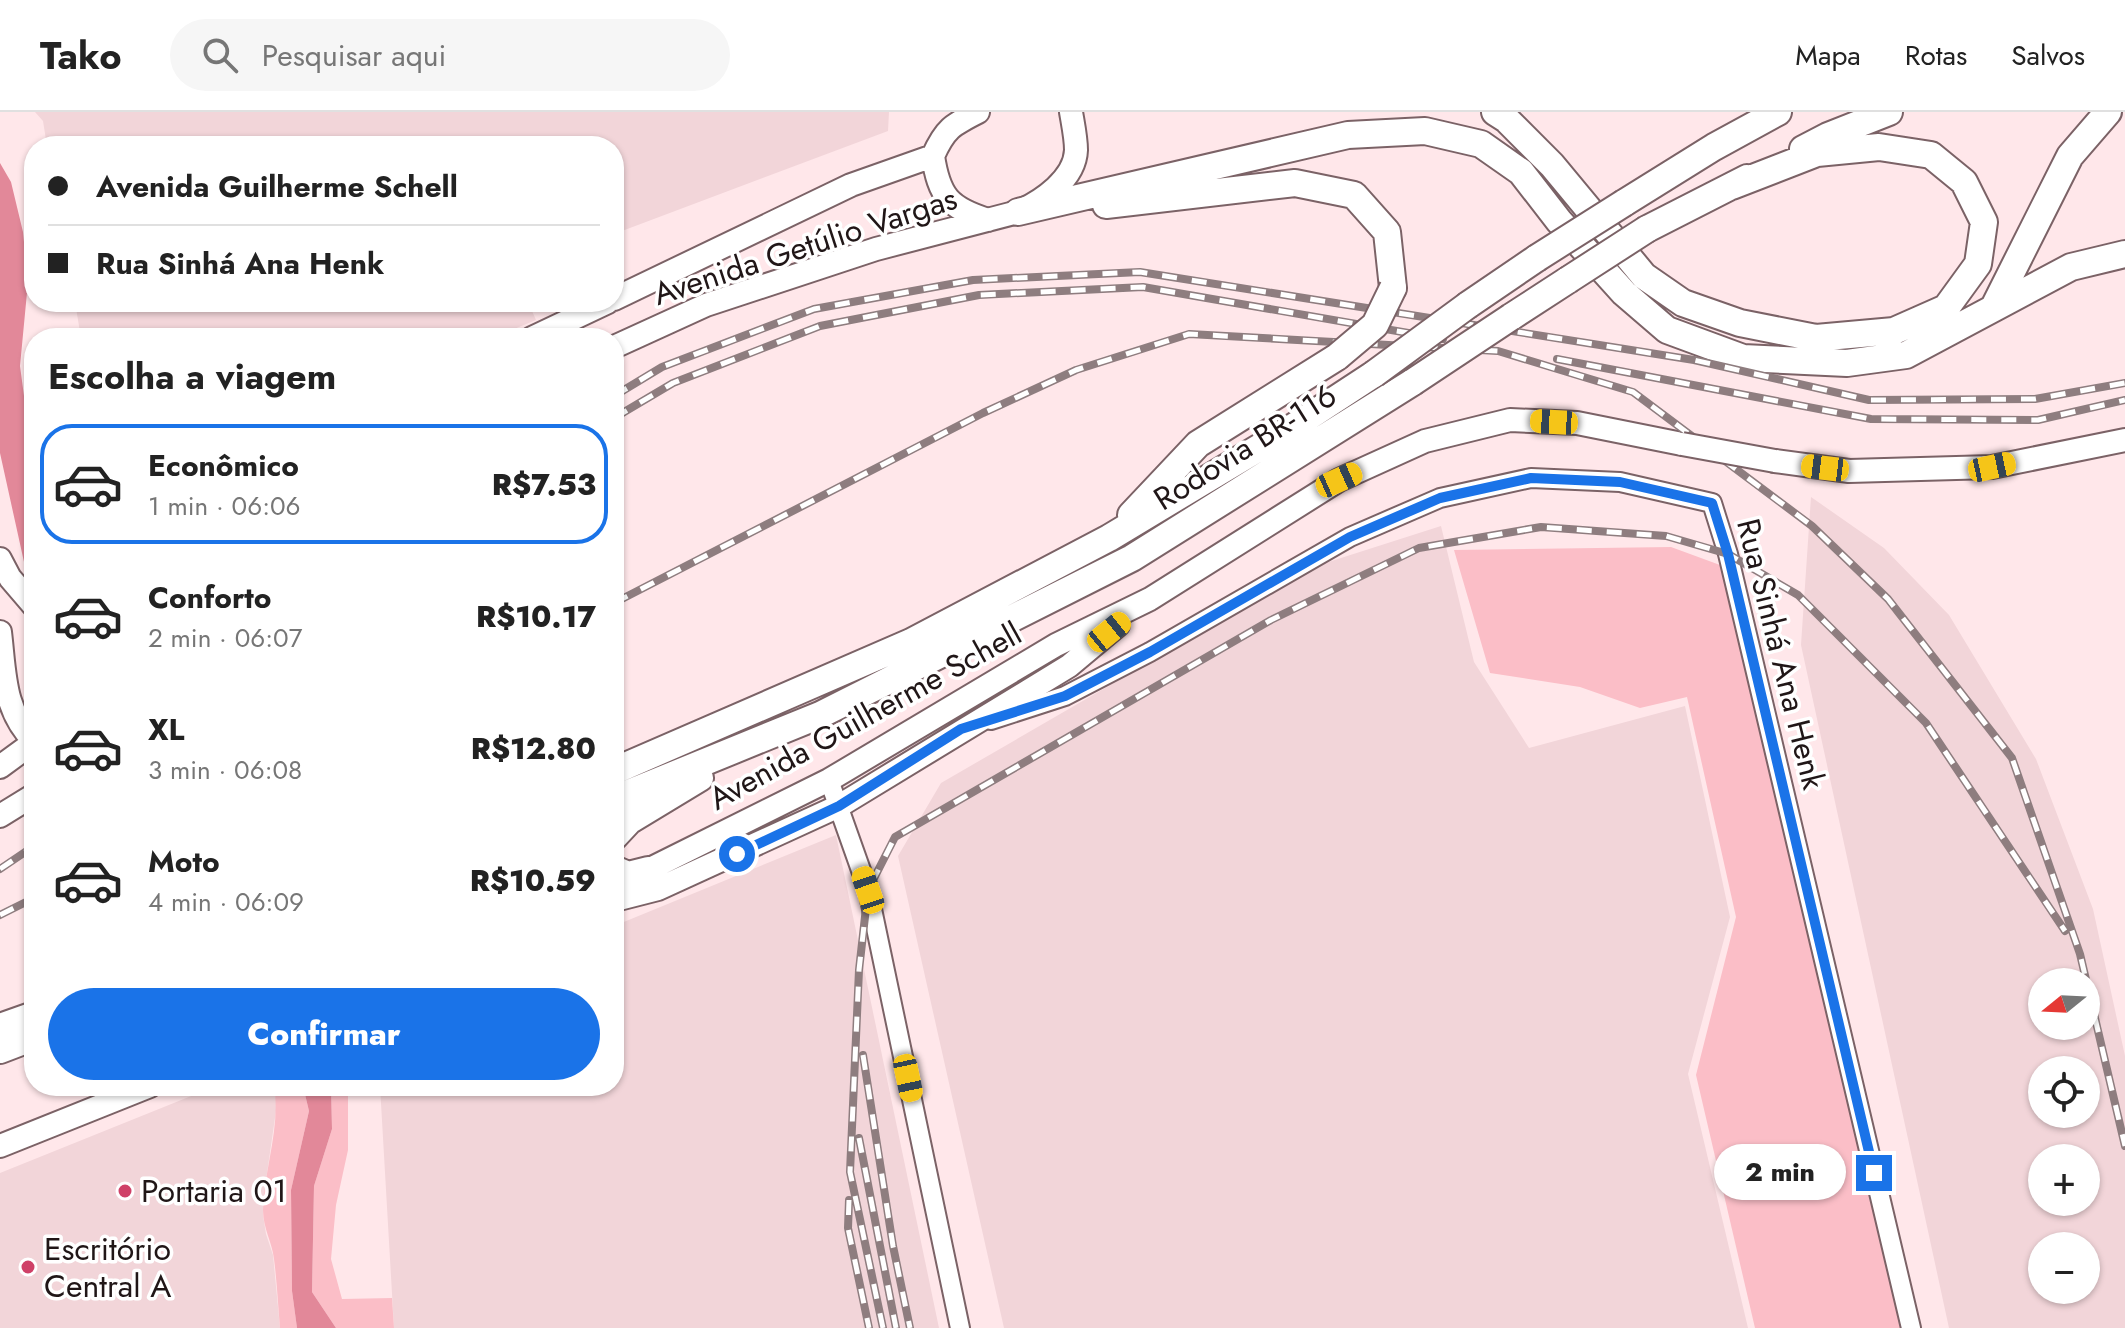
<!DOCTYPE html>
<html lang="pt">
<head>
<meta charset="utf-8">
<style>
  :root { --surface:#fff; --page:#f6f6f6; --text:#222; --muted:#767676; --line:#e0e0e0; --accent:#1a73e8 }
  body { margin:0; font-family:Jost,sans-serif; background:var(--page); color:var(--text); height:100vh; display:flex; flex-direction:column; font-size:30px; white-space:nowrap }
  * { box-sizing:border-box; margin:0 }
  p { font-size:26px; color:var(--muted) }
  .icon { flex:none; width:44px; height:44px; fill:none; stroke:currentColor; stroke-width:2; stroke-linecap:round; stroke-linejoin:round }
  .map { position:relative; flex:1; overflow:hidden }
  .drawer { position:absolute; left:24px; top:216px; width:600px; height:768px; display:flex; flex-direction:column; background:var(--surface); border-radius:32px; box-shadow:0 2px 6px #0004 }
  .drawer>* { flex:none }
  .guide { position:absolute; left:24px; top:24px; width:600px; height:176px; border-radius:32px; box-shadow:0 2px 6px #0004; display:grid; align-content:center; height:176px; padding:0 24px; background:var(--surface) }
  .needle { width:52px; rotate:252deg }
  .tools { position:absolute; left:2028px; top:856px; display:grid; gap:16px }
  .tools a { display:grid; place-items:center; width:72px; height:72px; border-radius:50%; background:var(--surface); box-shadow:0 2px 6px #0004; font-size:40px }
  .end { position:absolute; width:36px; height:36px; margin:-18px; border:10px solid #1a73e8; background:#fff; box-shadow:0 0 0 4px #fff }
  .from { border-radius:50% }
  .bubble { position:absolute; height:56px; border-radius:28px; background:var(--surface); box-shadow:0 2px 6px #0004; font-size:26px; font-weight:800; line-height:56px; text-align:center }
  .car { position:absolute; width:24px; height:48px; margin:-24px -12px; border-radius:10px; box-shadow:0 0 6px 2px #0007; background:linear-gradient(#f5c518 24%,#345 0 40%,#f5c518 0 76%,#345 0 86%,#f5c518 0) }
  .guide b { display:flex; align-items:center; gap:28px; height:76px; font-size:30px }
  .guide b+b { border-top:2px solid var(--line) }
  .guide i { width:20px; height:20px; background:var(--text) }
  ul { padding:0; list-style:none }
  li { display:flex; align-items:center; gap:24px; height:120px; margin:0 16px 12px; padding:0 8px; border:4px solid transparent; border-radius:32px }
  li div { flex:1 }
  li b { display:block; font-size:30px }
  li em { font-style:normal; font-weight:800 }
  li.on { border-color:var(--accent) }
  li>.icon { width:72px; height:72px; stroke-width:1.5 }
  h2 { padding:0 24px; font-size:36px; line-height:96px }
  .primary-button { display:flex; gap:16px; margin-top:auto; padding:16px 24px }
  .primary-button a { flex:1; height:92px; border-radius:48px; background:var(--accent); color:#fff; font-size:32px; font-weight:800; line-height:92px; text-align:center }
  header { display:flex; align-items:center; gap:48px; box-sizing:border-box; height:112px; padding:0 40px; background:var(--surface); border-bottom:2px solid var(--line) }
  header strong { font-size:38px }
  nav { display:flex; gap:44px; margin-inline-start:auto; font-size:28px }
  .search { width:560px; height:72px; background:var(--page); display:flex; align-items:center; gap:20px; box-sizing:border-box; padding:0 28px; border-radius:44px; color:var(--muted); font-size:30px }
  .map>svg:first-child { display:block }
</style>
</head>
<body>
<header>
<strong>Tako</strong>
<div class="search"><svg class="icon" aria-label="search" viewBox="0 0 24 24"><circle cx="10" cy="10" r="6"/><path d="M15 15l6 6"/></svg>Pesquisar aqui</div>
<nav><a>Mapa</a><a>Rotas</a><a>Salvos</a></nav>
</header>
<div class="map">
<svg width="2125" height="1216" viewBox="0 0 2125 1216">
  <rect width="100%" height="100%" fill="#ffe7ea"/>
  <path fill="#f2d5d9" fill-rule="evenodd" d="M35,0H889L888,19L614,122V34H47L43,9Z
    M75,190H528L536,208L492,226H81Z
    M1811,385L1884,436L1949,503L2036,647L2093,797L2125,944V1216H1949L1801,533ZM2086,870V914H2042V870ZM2086,958V1002H2042V958ZM2086,1046V1090H2042V1046ZM2086,1134V1178H2042V1134Z
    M1441,414L1474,550L1529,636L1685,594L1730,805L1688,962L1748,1216H1004L898,744L941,671L1316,454Z
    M836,723L939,1216H394L380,974H614V814Z
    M216,974H274L277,992L265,1075L263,1103L266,1122L273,1143L280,1216H0V1061Z"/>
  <path fill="#fbbec7" d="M1671,435L1720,453L1903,1216H1755L1696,963L1736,805L1687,585L1640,596L1580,575L1490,561L1454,438Z
    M274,974H303L309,999L291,1078L292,1179L297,1216H280C278,1193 277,1170 274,1147C272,1130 263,1116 263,1098C264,1057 281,1015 274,974Z
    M331,974H348V1038L336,1093L331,1147L342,1187L392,1186L394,1216H336L312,1180L314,1074L332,1017Z"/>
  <path fill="#e28899" d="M0,51L11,70L23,120L28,170L20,254L34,359V479L26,459L0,341Z
    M303,974H331L332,1017L314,1074L312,1180L336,1216H297L292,1179L291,1078L309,999Z"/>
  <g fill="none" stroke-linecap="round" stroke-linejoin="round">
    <defs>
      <path id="minor" d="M991,608L1065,584L1150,540L1350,425L1440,386L1531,366L1620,370L1712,391L1728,442L1911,1216
        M829,668L868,778L960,1216"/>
      <path id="major" d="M933,44C939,84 949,96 988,108
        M614,187L851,73L933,44C945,17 952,13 978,0
        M532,226L608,190
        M614,235L706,193L876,137L1018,100C1042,89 1075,67 1076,38C1076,26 1073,12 1071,0
        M1775,349L1849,359L1992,355L2125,328
        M0,447L10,466L34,494
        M0,520C5,561 3,598 34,629
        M0,655L34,630
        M0,704L34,683
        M614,781L648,758L829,668L1056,533L1150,487L1339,368L1425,329L1510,308L1577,311L1682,332
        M615,788L658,777L839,694L1069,554L1118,513
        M0,1034L150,974"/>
      <path id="highway" d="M1495,0L1506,7L1552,53L1644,164L1683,191L1740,211L1816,226L1894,219L1946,196L1978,152L1984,110L1964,70L1931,43L1879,35L1817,41L1732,74
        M1803,37L1828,24L1889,0
        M1624,91L1714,35L1778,0
        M1106,93L1295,71L1354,83L1387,120L1393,176
        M1018,100L1348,23L1425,19L1481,32L1521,60L1559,109L1624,181L1667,218L1743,246L1847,251L1906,243L2071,155L2125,142
        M1647,117L1747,66
        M1468,193L1537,146
        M1994,195L2070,44L2108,0
        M1511,205L1568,168
        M1131,403L1198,332L1337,245
        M614,659L911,530L1109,426L1287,319L1374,262
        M614,687L820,603L1132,446L1413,270
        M614,725L629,709L700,666
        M614,757L628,763L648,758
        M0,915L34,903
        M0,938L34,925"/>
    </defs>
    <use href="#minor" stroke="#7b6266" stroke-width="22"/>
    <use href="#major" stroke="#7b6266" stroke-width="26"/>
    <use href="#highway" stroke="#7b6266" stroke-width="30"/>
    <use href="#minor" stroke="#fff" stroke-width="18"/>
    <use href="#major" stroke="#fff" stroke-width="22"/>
    <use href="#highway" stroke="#fff" stroke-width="26"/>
    <defs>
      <path id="rail" d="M1557,247L1871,307L2038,308L2125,288
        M614,284L662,255L814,197L973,168L1140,160L1694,248L1869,288L2035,287L2125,271
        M614,306L673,271L820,214L979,183L1143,175L1443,227
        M614,491L983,301L1076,258L1189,222L1498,239L1633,280L1812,414L1888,487L2012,646L2080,842L2125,1034
        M0,757L34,734
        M0,803L34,786
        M863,943L893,1134L910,1216
        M859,1026L896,1216
        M849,1088L848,1116L869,1216
        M883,1216L850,1060L859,858L868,778L895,725L1271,508L1419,436L1541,415L1666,424L1728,442L1798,483L1926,611L2065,819"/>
    </defs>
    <use href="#rail" stroke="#8e7d7f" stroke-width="8"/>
    <use href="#rail" stroke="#fff" stroke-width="5" stroke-dasharray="15" stroke-linecap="butt"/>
    <defs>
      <path id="major-bridge" d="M1682,332L1775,349"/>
      <path id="highway-bridge" d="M1537,146L1624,91
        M1568,168L1647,117
        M1337,245L1375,213L1393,176
        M1374,262L1468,193
        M1413,270L1511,205"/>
    </defs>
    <use href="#major-bridge" stroke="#7b6266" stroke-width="26" stroke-linecap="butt"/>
    <use href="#highway-bridge" stroke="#7b6266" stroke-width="30" stroke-linecap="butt"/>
    <use href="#major-bridge" stroke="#fff" stroke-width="22"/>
    <use href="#highway-bridge" stroke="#fff" stroke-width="26"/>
  </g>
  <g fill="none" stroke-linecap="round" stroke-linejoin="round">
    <path stroke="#1a73e8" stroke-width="10" d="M737,742L839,694L961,617L1065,584L1150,540L1350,425L1440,386L1531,366L1620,370L1712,391L1728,442L1874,1061"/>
  </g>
  <g fill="#cf4168" stroke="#fff" stroke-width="3">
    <circle cx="125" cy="1079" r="8"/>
    <circle cx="28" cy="1155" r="8"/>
  </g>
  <g text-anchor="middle" stroke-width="7" stroke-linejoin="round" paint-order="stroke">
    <g font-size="32" fill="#201617" stroke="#fff">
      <text transform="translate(805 134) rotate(-18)" y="11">Avenida Getúlio Vargas</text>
      <text transform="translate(1245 335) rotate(-32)" y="11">Rodovia BR-116</text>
      <text transform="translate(1781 542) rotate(76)" y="11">Rua Sinhá Ana Henk</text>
      <text transform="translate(865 604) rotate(-29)" y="11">Avenida Guilherme Schell</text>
    </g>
    <g font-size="32" fill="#201617" stroke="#fff" text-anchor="start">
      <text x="141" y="1090">Portaria 01</text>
      <text x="44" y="1148">Escritório<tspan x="44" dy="37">Central A</tspan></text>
    </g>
  </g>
</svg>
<div class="tools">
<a><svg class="needle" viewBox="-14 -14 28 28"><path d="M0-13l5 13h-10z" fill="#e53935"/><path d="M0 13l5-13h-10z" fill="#767676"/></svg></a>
<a><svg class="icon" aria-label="locate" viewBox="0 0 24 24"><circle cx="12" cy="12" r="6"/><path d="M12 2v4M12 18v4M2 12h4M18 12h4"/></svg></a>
<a>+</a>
<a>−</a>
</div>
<i class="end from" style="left:737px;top:742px"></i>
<i class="end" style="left:1874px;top:1061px"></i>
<div class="bubble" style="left:1714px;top:1032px;width:132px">2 min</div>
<i class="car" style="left:1554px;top:310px;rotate:273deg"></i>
<i class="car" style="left:1992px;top:355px;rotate:78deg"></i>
<i class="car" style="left:1825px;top:356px;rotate:277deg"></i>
<i class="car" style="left:1339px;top:368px;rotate:66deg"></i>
<i class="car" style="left:1109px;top:520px;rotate:51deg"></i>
<i class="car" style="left:868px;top:778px;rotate:341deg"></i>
<i class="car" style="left:908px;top:966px;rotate:168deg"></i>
<div class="guide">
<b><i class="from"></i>Avenida Guilherme Schell</b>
<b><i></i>Rua Sinhá Ana Henk</b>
</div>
<section class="drawer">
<h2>Escolha a viagem</h2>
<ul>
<li class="on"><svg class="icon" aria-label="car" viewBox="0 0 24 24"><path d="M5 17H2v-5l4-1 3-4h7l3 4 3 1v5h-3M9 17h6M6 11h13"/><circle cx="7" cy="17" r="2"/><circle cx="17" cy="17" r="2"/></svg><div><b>Econômico</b><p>1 min · 06:06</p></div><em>R$7.53</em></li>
<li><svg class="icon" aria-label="car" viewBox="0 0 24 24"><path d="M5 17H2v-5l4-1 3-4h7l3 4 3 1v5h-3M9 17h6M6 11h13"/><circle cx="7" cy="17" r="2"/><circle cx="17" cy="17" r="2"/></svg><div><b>Conforto</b><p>2 min · 06:07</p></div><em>R$10.17</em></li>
<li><svg class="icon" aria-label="car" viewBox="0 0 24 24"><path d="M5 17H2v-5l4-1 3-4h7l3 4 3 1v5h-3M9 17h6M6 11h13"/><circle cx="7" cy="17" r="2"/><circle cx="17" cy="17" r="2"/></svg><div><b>XL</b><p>3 min · 06:08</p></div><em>R$12.80</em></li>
<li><svg class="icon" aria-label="car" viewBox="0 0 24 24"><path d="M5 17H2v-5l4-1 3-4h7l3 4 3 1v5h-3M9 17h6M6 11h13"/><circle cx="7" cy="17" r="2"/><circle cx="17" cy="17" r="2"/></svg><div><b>Moto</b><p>4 min · 06:09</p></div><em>R$10.59</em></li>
</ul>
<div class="primary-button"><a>Confirmar</a></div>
</section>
</div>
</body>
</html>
